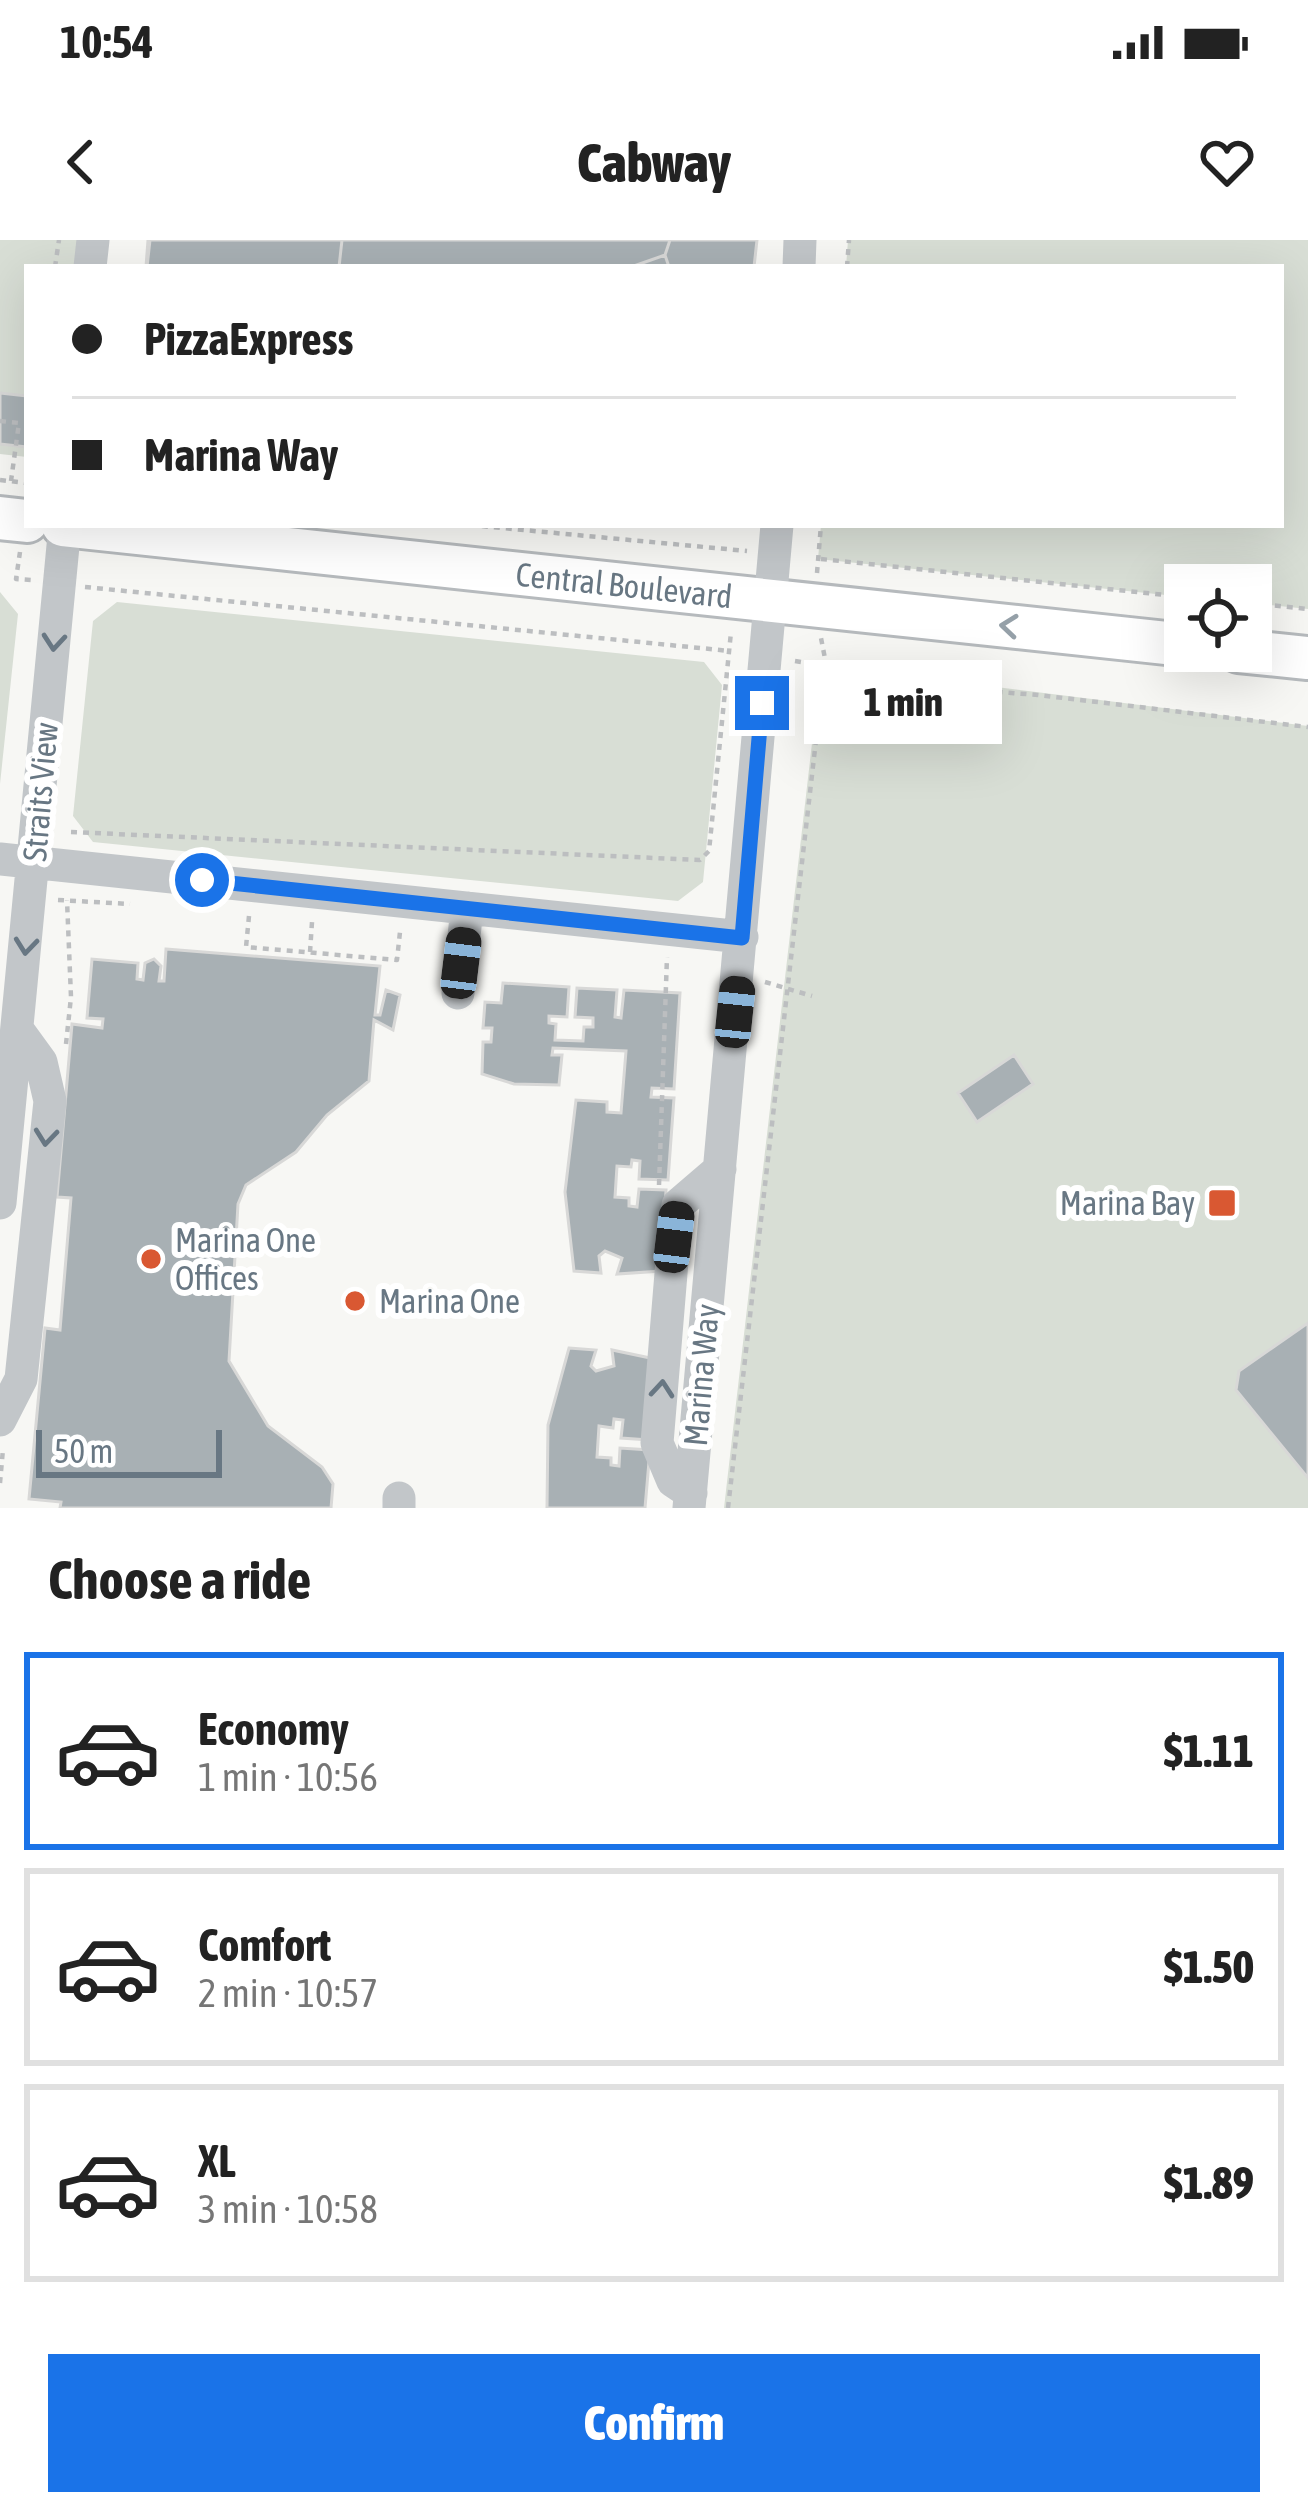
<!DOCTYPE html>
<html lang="en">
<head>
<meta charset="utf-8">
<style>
  :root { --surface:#fff; --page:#f2f2f2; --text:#222; --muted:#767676; --line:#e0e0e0; --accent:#1a73e8 }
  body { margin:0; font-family:"Asap Condensed",sans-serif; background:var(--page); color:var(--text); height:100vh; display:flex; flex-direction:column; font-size:45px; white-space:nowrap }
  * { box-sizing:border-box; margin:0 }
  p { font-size:39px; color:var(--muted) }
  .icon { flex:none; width:66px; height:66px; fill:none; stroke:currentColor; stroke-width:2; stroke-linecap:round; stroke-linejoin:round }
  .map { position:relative; height:1268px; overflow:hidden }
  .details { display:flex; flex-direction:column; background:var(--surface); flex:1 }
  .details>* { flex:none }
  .hud { position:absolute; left:24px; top:24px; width:1260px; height:264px; border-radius:0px; box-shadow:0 12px 48px #0002; display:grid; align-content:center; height:264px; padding:0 48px; background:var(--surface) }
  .tools { position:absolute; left:1164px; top:324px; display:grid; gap:24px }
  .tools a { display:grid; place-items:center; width:108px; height:108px; border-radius:0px; background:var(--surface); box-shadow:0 12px 48px #0002; font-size:60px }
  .scale { position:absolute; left:36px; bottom:30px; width:186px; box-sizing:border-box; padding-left:12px; border:6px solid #687783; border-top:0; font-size:33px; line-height:42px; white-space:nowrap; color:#687783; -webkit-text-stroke:9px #fff; paint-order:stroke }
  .end { position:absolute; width:54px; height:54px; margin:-27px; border:15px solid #1a73e8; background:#fff; box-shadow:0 0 0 6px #fff }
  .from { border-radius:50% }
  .bubble { position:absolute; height:84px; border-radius:0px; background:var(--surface); box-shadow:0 12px 48px #0002; font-size:39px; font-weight:800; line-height:84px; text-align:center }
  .car { position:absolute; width:36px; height:72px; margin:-36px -18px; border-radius:15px; box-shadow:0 0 9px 3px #0007; background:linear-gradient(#222 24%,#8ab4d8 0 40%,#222 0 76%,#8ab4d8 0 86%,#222 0) }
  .hud b { display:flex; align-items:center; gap:42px; height:114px; font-size:45px }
  .hud b+b { border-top:3px solid var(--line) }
  .hud i { width:30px; height:30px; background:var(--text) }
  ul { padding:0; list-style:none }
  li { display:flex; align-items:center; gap:36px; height:198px; margin:0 24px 18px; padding:0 24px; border:6px solid var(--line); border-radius:0px }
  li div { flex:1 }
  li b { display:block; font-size:45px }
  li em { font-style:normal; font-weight:800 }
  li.selected { border-color:var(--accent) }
  li>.icon { width:108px; height:108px; stroke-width:1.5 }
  h2 { padding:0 48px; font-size:54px; line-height:144px }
  .action { display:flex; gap:24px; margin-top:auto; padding:24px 48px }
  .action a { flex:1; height:138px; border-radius:0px; background:var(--accent); color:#fff; font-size:48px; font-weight:800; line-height:138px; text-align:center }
  .status { display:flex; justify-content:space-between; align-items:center; height:84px; padding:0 60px; background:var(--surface); direction:ltr }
  .status svg { height:33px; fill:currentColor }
  header { display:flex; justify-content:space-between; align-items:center; height:156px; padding:0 48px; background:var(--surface); font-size:54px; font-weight:800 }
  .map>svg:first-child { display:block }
</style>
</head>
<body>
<div class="status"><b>10:54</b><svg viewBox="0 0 49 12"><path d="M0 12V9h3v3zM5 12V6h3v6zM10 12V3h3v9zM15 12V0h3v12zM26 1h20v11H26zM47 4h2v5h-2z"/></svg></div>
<header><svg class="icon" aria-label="back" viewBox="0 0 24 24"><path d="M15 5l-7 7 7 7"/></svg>Cabway<svg class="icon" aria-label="heart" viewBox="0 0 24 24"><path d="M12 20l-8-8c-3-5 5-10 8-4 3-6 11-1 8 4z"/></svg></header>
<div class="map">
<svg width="1308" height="1268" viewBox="0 0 1308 1268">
  <rect width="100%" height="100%" fill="#f7f7f4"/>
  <path fill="#d8ded5" d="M0,0H82L80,27H27V217L0,214Z
    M848,0H1308V369L1251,363V345H1185V357L818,319L821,285H1281V27H846Z
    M0,352L18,374L0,544Z
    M117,362L704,422L722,445L703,642L678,661L93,602L73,576L93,381Z
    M821,425L1308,486V1268H724Z"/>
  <path fill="#a8b0b4" stroke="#d8d8d7" stroke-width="3" d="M148,0H670L665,15L669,27H146Z
    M150,0H342L339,27H147Z
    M342,0H757L754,27H669L665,15L631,27H339Z
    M665,15L669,27H631Z
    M0,153L27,156V207L0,204Z
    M166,709L380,726L375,775H380L386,750L400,755L393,790L374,780L369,841L327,875L296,912L246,945L238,964L229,1121L268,1186L322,1227L333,1244L331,1268H60L61,1262L29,1259L45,1088L60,1090L71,958L57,957L72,784L102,788L103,779L87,778L92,719L138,723L137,739L143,740L145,723L154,719L161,726L159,741H164Z
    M503,743L569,747L567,777L549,776V783L556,784L555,800L583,801L584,787H593V778L575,777L577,748L617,750L615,777L621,778L624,750L680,753L674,849L652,848L651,857L674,858L668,940L639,939L640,921L632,920L631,927L617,926L615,957L629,958V966L637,967L639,949L666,950L661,1031L617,1034L622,1018L605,1011L599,1016L601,1033L574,1031L565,952L576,860L607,862V872L621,873L626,811L553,808L552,815H562L559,845L514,844L482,834L483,802H491L492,788H483L485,762L501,763Z
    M1014,815L1033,844L977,882L958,853Z
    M1308,1083V1238L1236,1150L1239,1131Z
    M569,1108L596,1110L591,1126L596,1131L614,1126L612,1110L655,1119L649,1200L621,1198L623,1180L614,1179L613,1188L599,1186L597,1217L611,1218V1225L619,1226L620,1208L650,1210L645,1268H547L548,1185Z"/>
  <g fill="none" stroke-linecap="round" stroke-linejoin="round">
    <defs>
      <path id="major" d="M0,278L27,281
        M63,285L1185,405
        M1239,411L1308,418"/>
    </defs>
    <use href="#major" stroke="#b6babd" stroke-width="48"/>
    <path stroke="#bcbec0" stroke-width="4.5" stroke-dasharray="6 6" stroke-linecap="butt" d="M55,27L59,0
      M847,27L849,0
      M0,181L19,183L11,241
      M0,240L27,243
      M470,285L747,311
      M20,312L16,339L32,340
      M821,319L1185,357
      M817,333L821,285
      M85,347L730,411
      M1251,363L1308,369
      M795,421L821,425L826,434
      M829,439L1038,455L1308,487
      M71,592L700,620L709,611L731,392
      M58,660L130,664
      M249,676L246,707L397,720L400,692
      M310,712L312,682
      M765,742L812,756
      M66,804L71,757L67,660
      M659,945L667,717
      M0,1243L3,1209
      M728,1268L823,439H829L821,398"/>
    <path stroke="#c2c6c9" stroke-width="33" d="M90,27L93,0
      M799,27L800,0
      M0,619L742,697
      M458,753L467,668
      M0,963L65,285
      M0,1180L21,1139L50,861L41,822L17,789
      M691,1253L673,1241L657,1203L674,997L678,965L720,929
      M399,1268V1258
      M689,1268L777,285"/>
    <use href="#major" stroke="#fff" stroke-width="42"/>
  </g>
  <defs><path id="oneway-chevron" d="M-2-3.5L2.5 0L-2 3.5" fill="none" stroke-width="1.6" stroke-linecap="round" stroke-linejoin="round" transform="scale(3)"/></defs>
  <use stroke="#95a0a8" href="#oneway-chevron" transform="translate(1009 386) rotate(-174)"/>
  <g stroke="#687783">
    <use href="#oneway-chevron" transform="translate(54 402) rotate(95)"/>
    <use href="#oneway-chevron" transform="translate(26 706) rotate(96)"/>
    <use href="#oneway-chevron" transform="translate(46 897) rotate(96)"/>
    <use href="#oneway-chevron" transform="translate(662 1149) rotate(-85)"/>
  </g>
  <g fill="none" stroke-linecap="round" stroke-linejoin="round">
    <path stroke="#1a73e8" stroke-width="15" d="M202,640L742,698L762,463"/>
  </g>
  <g fill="#d95832" stroke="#fff" stroke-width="4.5">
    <rect x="1207" y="948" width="30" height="30" rx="6"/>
    <circle cx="151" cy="1019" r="12"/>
    <circle cx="355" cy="1061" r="12"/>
  </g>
  <g text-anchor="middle" stroke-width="12" stroke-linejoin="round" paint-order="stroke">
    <g font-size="33" fill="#687783" stroke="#fff">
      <text transform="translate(624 345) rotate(6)" y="12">Central Boulevard</text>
      <text transform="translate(40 552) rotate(-85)" y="12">Straits View</text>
      <text transform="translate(701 1135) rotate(-85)" y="12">Marina Way</text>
    </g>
    <g font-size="33" fill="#687783" stroke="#fff" text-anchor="start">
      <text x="1195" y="975" text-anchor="end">Marina Bay</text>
      <text x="175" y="1012">Marina One<tspan x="175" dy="38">Offices</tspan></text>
      <text x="379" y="1073">Marina One</text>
    </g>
  </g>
</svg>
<div class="tools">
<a><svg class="icon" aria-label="locate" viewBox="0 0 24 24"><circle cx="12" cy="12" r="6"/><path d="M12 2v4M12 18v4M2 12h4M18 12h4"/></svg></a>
</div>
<div class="scale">50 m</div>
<i class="end from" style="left:202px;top:640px"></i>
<i class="end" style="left:762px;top:463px"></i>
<div class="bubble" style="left:804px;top:420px;width:198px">1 min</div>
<i class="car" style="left:461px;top:723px;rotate:7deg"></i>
<i class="car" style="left:735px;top:772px;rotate:6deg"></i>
<i class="car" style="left:674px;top:997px;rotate:7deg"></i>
<div class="hud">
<b><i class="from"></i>PizzaExpress</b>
<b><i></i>Marina Way</b>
</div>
</div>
<section class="details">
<h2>Choose a ride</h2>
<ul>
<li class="selected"><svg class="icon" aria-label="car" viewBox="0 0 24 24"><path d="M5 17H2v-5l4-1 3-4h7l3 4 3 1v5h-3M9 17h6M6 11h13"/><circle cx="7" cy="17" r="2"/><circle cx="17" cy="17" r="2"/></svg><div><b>Economy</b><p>1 min · 10:56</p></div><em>$1.11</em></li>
<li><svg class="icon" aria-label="car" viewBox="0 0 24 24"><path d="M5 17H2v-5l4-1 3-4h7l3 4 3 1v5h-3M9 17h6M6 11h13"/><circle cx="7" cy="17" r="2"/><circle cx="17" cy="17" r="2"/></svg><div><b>Comfort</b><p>2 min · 10:57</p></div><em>$1.50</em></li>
<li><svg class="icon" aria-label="car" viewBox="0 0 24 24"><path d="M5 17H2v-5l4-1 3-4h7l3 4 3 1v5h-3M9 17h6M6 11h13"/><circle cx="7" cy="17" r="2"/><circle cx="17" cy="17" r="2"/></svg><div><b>XL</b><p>3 min · 10:58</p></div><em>$1.89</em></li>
</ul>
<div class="action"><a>Confirm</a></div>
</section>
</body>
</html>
